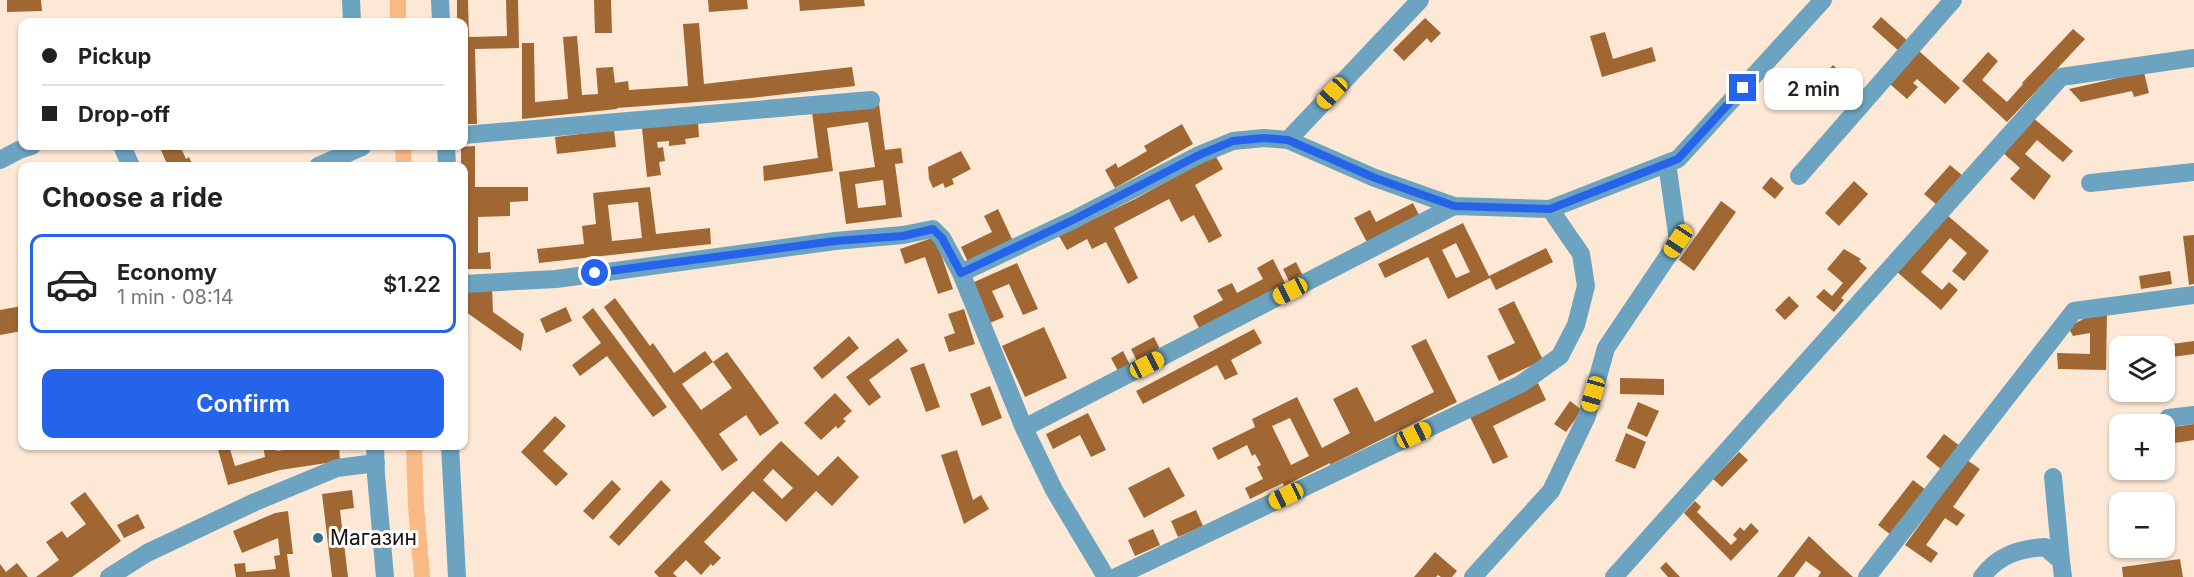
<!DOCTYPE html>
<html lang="en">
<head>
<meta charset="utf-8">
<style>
  :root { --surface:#fff; --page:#f2f2f2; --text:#222; --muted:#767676; --line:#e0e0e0; --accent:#2563eb }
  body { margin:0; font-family:Inter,sans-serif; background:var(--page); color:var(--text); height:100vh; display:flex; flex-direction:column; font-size:22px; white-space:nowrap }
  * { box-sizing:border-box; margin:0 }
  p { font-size:20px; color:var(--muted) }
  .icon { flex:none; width:33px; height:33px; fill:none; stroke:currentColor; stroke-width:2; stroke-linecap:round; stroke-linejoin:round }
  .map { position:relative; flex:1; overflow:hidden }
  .drawer { position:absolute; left:18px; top:162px; width:450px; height:288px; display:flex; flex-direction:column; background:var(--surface); border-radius:12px; box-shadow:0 2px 4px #0004 }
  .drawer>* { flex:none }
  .top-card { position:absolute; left:18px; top:18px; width:450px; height:132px; border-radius:12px; box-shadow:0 2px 4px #0004; display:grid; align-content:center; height:132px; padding:0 24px; background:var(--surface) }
  .tools { position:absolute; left:2109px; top:336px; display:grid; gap:12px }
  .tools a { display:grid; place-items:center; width:66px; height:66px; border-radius:12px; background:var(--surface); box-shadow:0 2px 4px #0004; font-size:30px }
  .end { position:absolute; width:27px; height:27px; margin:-14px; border:8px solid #2563eb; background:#fff; box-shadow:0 0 0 3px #fff }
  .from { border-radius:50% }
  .bubble { position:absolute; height:42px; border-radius:12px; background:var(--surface); box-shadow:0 2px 4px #0004; font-size:20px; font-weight:600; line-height:42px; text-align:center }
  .car { position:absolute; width:18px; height:36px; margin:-18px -9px; border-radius:8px; box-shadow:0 0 4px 2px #0007; background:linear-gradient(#f5c518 24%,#345 0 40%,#f5c518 0 76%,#345 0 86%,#f5c518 0) }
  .top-card b { display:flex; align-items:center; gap:21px; height:57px; font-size:22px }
  .top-card b+b { border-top:2px solid var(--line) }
  .top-card i { width:15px; height:15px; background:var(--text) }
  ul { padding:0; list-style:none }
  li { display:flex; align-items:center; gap:18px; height:99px; margin:0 12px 9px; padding:0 12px; border:3px solid transparent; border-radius:12px }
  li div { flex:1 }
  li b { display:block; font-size:22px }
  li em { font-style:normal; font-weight:600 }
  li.on { border-color:var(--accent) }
  li>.icon { width:54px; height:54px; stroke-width:1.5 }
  h2 { padding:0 24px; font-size:27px; line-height:72px }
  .primary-button { display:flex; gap:12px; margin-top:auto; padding:12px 24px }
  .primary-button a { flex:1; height:69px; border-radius:12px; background:var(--accent); color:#fff; font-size:24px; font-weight:600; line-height:69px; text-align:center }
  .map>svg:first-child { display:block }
</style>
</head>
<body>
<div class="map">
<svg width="2194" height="577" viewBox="0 0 2194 577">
  <rect width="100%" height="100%" fill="#fde7d5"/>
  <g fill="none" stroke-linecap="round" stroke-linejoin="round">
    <path stroke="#faba86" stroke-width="16" d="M398,0V22
      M403,146L404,166
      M414,446L416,506L422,577"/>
  </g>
  <path fill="#a16733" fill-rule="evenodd" d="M7,0H41L42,11L7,12Z
    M457,0H468L469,37L507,36L506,0H518L519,48L475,49L477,124H464V22H457Z
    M594,0H611L612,33H595Z
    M708,0H747L748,9L709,12Z
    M799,0H864L865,6L800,11Z
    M1881,17L1909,42L1900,52L1872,27Z
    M1425,18L1441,33L1431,43L1427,38L1404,61L1393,50Z
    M699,23L704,84L852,67L855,86L751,98L617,108V109L522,119V43H534L535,102L568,99L563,37L577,36L582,95L598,94L596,68L613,67L615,83L628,81L629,90L688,86L683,24Z
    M2073,29L2085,39L2007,122L1962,81L1988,52L1998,61L1982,80L2007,102L2023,84L2022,83Z
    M1605,32L1613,59L1652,47L1656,61L1602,77L1590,36Z
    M1919,51L1960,88L1945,104L1917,79L1913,83L1918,87L1907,99L1890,84Z
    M1833,65L1858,88L1849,98L1824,75Z
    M2144,72L2149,93L2134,97L2132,91L2081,102L2069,89Z
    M879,104L885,150L901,148L903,163L895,164L902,217L846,224L839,172L875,167L868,122L827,128L833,171L764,181L763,166L818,158L812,112ZM883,180L886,205L858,208L855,184Z
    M2032,117L2073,151L2063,162L2037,140L2025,154L2051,176L2034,200L2010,179L2020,168L2002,152Z
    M698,122L699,137L685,139L686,144L669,146V141L657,142L658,148L663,147L665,161L659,162L661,175L647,177L642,128Z
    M1182,124L1193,144L1115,188L1105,170L1116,163L1118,168L1147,151L1144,146Z
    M614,130L616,147L557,154L555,137Z
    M165,146H180L186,159L189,157L193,166H168L160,148Z
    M475,146V187H528V201L510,202V216L478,217V253L490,252L491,269H464V166H461V147Z
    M961,151L971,169L952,179L954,184L945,188L943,183L933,188L929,179L928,167Z
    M1215,155L1223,169L1195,185L1222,236L1209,243L1194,215L1181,222L1169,199L1114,228L1138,278L1128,284L1106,242L1092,249L1087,239L1067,250L1059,236L1135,199Z
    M1950,165L1963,176L1937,205L1924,194Z
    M1771,177L1784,188L1775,199L1762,188Z
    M1854,181L1868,194L1839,226L1825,213Z
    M650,187L656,234L710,228L711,244L539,263L537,249L584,244L582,226L596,224L593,193ZM638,202L642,238L612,241L608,205Z
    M1721,201L1736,212L1694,271L1679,260Z
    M1413,203L1420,217L1368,244L1354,218L1370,210L1376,222Z
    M998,209L1013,241L968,262L961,247L992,232L984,216Z
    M1947,215L1989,251L1964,281L1952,271L1967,253L1950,238L1921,272L1942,290L1949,282L1958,290L1941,310L1897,272Z
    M1463,223L1489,276L1546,248L1553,262L1496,290L1490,278L1448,299L1428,257L1385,278L1378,264ZM1456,243L1470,272L1456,278L1442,250Z
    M2194,235V284L2189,285L2183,236Z
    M935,237L953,289L938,294L925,257L905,264L900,249Z
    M1844,249L1861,259L1859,261L1867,268L1841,298L1844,300L1834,312L1816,297L1824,289L1832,296L1843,283L1827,269Z
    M1273,259L1286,285L1200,330L1193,316L1223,300L1217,290L1232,283L1237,293L1263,279L1257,268Z
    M1296,262L1303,276L1290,283L1283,269Z
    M1017,263L1038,309L1023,315L1009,284L992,291L1004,317L990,323L972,283Z
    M2170,271L2172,284L2141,289L2139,276Z
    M492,287L493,312L524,334L521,351L466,312L465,288Z
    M1789,296L1799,306L1785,320L1775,310Z
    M615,298L650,346L653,343L674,373L705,351L713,362L727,352L779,423L760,436L746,415L719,434L738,460L722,471L604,307ZM713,362L732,388L701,410L682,384Z
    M1514,301L1543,360L1499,381L1487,356L1515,343L1498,309Z
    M22,306V331L0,335V310Z
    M566,307L572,321L546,333L540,319Z
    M593,308L667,407L653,417L607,356L580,376L572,365L601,343L582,317Z
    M964,309L975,344L949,352L944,337L955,333L948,314Z
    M2107,313L2106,370L2058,369L2057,353L2090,354V333L2073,336L2068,327L2091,315Z
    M1044,327L1067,378L1025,397L1002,346Z
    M1254,329L1262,343L1231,360L1238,374L1225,380L1217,365L1143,404L1136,391Z
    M849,336L859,348L822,379L813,368Z
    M1154,337L1161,351L1138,363L1131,349Z
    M898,338L908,351L869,380L881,397L869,406L846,377Z
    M1426,339L1457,402L1330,465V463L1284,486L1283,483L1250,499L1245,488L1263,479L1257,467L1261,465L1255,454L1252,456L1247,445L1218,460L1212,448L1255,427L1252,419L1297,397L1322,448L1350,433L1333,399L1357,387L1375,422L1434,392L1411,346ZM1290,418L1309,456L1291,465L1272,426Z
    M2194,341V354L2164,358V345Z
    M1123,351L1131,367L1119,373L1111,358Z
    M924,363L940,407L926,412L910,368Z
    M1620,378L1664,379V395L1620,394Z
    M1538,383L1546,400L1493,426L1508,457L1493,464L1470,417Z
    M990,386L1002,418L982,426L970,394Z
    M835,393L852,411L843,419L846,421L838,429L836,426L821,440L804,423Z
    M1570,401L1582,410L1566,432L1554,424Z
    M1638,402L1659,411L1647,437L1627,428Z
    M1088,413L1106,450L1091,457L1080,435L1053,449L1046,434Z
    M555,416L566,426L543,451L568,474L556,486L521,452Z
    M2194,424V440L2175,443L2173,427Z
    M1626,433L1646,442L1635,469L1615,461Z
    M1944,434L1960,446L1942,470L1926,457Z
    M781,441L818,476L838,456L859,477L832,506L816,491L786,522L753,491L704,542L721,558L713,566L711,564L701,575L686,560L673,573L677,577H659L654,572ZM773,469L793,488L782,499L763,480Z
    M217,446H229L235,466L265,457L263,446H276L277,451L311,446H339L340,461L280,470L228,485Z
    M957,450L973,500L981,495L989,509L964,524L941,455Z
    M1739,452L1748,460L1722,487L1713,479Z
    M1967,460L1980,469L1953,507L1965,515L1957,526L1945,518L1926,545L1938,553L1931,563L1905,545Z
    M1169,467L1185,496L1144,518L1128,488Z
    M612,480L621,489L593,520L583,511Z
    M661,480L671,490L619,546L609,537Z
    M1913,480L1926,490L1891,535L1878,525Z
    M352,490L354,508L340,510L348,577H332L322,494Z
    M85,492L121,541L72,577H36L59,560L46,542L62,531L67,538L86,524L70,503Z
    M1695,501L1701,507L1697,512L1731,545L1737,539L1733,535L1740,527L1744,531L1751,523L1759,531L1731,561L1684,513Z
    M1196,510L1203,526L1178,537L1171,521Z
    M288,511L293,554H287L290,577H236L234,564L245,563L246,572L276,569L274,556L280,555L278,538L242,553L233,531L275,513Z
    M138,514L145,528L124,538L117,525Z
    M1153,529L1160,545L1135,556L1128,540Z
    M1809,536L1832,558L1853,577H1818L1821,572L1806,561L1794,577H1777Z
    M1435,552L1457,571L1452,577H1441L1438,575L1436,577H1414Z
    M2180,559L2183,577H2123L2122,567Z
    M1666,562L1680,577H1668L1660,568Z
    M17,563L28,577H0V564L6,572Z"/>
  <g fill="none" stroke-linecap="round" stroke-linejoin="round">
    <path stroke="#6ba3c0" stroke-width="18" d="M351,0L352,22
      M440,0L441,22
      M464,135L871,100
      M1288,140L1420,0
      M122,146L131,166
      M446,146L447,166
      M0,160L19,150L32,146
      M318,166L362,147
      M1799,176L1953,0
      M2090,183L2194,172
      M1550,209L1678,159L1823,0
      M961,273L1024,428L1054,490L1106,577
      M464,284L556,279L835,241L903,235L933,229L942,238L961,273L1073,220L1199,155L1233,141L1264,138L1288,140L1375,178L1454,206L1550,209L1581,254L1586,286L1576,325L1560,356L1521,384L1116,577
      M2168,418L2194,415
      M1024,428L1454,206
      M375,446L376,475L385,577
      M450,446L457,577
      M2053,477L2061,561
      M109,577L147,553L255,502L337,468L376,463
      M1473,577L1551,491L1587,416L1606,348L1678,241L1667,163
      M1614,577L2061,77L2194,58
      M1867,577L2074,311L2194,295
      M1982,577C1998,555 2019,549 2045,547L2061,561L2063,577"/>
  </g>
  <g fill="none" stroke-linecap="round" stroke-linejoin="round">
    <path stroke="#2563eb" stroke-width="8" d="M595,273L835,241L903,236L933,229L942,238L961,273L1073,220L1199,155L1233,141L1264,138L1288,140L1375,178L1454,206L1550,209L1678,159L1743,88"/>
  </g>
  <circle fill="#376e89" stroke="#fff" stroke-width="2" cx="318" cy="538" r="6"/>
  <g text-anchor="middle" stroke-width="6" stroke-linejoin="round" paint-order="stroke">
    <g font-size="21" fill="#1b120b" stroke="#fff" text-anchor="start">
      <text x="330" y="545">Магазин</text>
    </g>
  </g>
</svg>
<div class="tools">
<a><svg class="icon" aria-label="layers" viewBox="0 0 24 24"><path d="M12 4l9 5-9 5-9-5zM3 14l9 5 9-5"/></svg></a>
<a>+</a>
<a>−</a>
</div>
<i class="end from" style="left:595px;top:273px"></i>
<i class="end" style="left:1743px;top:88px"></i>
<div class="bubble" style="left:1764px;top:68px;width:99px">2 min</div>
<i class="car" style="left:1332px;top:93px;rotate:223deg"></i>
<i class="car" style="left:1678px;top:241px;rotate:214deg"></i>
<i class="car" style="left:1290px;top:291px;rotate:243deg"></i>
<i class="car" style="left:1147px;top:365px;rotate:63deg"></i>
<i class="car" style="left:1593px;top:394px;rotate:196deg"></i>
<i class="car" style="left:1414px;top:435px;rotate:65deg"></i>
<i class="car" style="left:1286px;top:496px;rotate:245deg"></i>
<div class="top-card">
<b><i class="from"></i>Pickup</b>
<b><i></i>Drop-off</b>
</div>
<section class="drawer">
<h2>Choose a ride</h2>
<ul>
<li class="on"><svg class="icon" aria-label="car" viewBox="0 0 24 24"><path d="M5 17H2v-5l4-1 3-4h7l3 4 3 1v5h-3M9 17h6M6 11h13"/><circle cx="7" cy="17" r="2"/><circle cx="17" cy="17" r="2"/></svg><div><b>Economy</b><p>1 min · 08:14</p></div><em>$1.22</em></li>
</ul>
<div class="primary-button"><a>Confirm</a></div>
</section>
</div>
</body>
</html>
